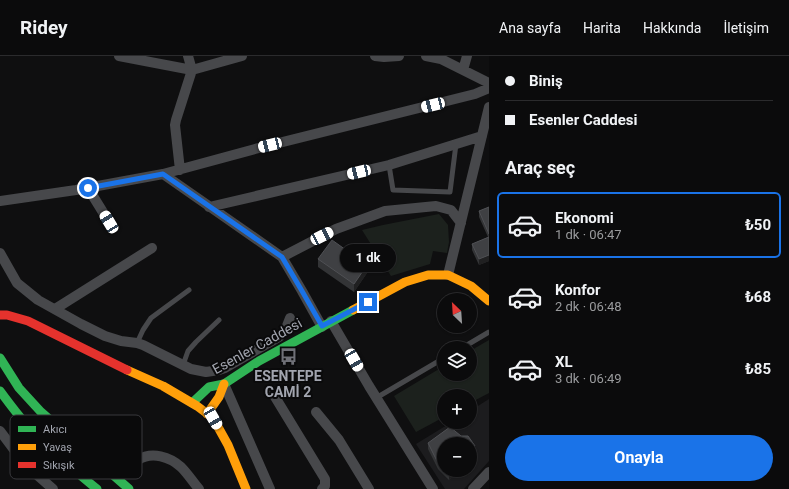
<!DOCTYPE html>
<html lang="tr">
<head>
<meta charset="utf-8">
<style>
  :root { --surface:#0b0b0c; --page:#19191a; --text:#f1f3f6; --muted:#9a9b9d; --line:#2b2b2d; --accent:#1a73e8 }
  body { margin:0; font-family:Roboto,sans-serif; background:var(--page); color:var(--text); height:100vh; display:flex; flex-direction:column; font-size:15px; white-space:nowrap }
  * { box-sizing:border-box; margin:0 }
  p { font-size:13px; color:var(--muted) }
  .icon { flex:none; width:22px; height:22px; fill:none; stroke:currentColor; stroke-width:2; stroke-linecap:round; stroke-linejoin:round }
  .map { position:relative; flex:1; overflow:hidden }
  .side { display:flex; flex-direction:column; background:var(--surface); width:300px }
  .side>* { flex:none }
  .hud { display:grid; align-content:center; height:88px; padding:0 16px; background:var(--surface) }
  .needle { width:26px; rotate:335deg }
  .buttons { position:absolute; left:437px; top:237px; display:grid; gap:8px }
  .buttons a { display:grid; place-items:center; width:40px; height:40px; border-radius:50%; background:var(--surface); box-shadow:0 1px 3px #0004,0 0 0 1px var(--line); font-size:20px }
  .end { position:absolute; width:18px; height:18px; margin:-9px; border:5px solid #1a73e8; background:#fff; box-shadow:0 0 0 2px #fff }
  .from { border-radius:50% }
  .bubble { position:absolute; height:28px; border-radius:14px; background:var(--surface); box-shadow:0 1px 3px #0004,0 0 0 1px var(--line); font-size:13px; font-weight:700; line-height:28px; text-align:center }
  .car { position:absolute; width:12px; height:24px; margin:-12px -6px; border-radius:5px; box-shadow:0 0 3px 1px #0007; background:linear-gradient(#fff 24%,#345 0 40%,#fff 0 76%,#345 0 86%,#fff 0) }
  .hud b { display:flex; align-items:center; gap:14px; height:38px; font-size:15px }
  .hud b+b { border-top:1px solid var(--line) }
  .hud i { width:10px; height:10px; background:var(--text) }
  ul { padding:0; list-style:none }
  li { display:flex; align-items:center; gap:12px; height:66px; margin:0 8px 6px; padding:0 8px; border:2px solid transparent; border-radius:6px }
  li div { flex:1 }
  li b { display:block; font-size:15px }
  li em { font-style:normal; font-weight:700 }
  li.on { border-color:var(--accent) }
  li>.icon { width:36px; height:36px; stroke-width:1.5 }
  h2 { padding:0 16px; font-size:18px; line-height:48px }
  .button { display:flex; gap:8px; margin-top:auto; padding:8px 16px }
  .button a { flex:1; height:46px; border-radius:24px; background:var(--accent); color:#fff; font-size:16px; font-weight:700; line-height:46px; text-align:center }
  header { display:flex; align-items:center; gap:24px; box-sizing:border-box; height:56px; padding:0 20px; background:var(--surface); border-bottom:1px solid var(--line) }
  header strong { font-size:19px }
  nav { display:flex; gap:22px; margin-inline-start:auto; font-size:14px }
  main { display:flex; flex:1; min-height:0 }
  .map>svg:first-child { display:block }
</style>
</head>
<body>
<header>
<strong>Ridey</strong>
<nav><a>Ana sayfa</a><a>Harita</a><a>Hakkında</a><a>İletişim</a></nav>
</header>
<main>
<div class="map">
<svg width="489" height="433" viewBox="0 0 489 433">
  <rect width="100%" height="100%" fill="#0f0f10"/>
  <path fill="#1c1c1e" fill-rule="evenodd" d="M489,343V405L464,433H445L416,388L452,366H470V355ZM444,388H470V414H444Z"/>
  <path fill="#1c211d" d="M439,158L448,169L449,186L447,197L433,195L430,208L391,220L362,174L383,169Z
    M489,284V337L470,347V340H444V361L416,376L394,340L444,310V318H470V295Z"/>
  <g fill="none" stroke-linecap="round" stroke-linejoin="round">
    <path stroke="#47484b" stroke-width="5" d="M389,109L393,134L450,136L456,88
      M137,287L143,274L151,262L189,234
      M462,292L489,276
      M183,309L188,295L196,286L219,264
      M376,342L444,302"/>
    <path stroke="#47484b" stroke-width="10" d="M119,0L192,14L188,0
      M375,0L384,1L399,0
      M426,0L441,3L489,27
      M463,14L467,0
      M180,114L175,69L176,64L192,14L242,0
      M163,118L282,201L302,235L322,271
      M88,132L109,166
      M0,145L76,134L163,118L255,93L475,38L489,32
      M209,151L389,109L482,80
      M0,197L17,227L38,244L81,268L105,280L121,285L137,287L143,289L191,313L206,316L219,314L225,312L279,281L285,275L290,262
      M282,201L336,173L385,155L436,150L451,154L461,167
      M448,219L489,51
      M55,253L152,192
      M331,265L369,330L433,433
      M224,328L270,433
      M272,336L325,423V430L322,433
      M316,356L339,384L369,433
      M0,375L18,399L36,418L53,433
      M127,415C131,411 134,406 138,404C152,395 170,401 181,411C188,418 193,426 199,433
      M473,433L489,416"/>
    <path stroke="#30b455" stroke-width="9" d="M0,302L19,332L41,356L129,433
      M0,335C11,350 22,365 35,378C54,398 76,416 97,433
      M192,347L209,331L224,328L259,305L353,254"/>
    <path stroke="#ff9f0a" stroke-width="9" d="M353,254L405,226L428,219H448L471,230L489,245
      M127,314L163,330L197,350L213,362L228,389L246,433
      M207,358L219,341L224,328"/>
    <path stroke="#e5322d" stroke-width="9" d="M0,259H7L28,265L127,314"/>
  </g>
  <path fill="#333436" d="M489,151V205L479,209L472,194V188L488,181L479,161V155Z
    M318,203L367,217L354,236L318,211Z
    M450,371L461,380H468L475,390V396L470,401V388H444V414H458L449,424L438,413L428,393V387Z"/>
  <path fill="#202021" d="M489,199V205L479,209V203Z
    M367,209V217L354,236V228Z
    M475,390V396L470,401V395Z
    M452,414H458L449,424V418Z"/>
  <path fill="#3f4043" stroke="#4f5054" d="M489,151V178L479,155Z
    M489,181V199L479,203L472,188Z
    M332,184L367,209L354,228L318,203Z
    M450,371L461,380H468L475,390L470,395V388H444V413L438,407L428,387Z
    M445,414H452L449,418Z"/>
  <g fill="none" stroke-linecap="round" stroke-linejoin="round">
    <path stroke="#1a73e8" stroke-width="5" d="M88,132L163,118L282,201L302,235L322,270L368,246"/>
  </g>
  <defs>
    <symbol id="bus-bare" viewBox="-9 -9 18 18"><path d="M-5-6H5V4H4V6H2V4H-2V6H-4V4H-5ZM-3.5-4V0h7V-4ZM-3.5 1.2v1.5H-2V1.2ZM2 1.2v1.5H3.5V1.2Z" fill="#6f7077" stroke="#0a0a0b" stroke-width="2.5" paint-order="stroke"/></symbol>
  </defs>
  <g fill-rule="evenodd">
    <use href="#bus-bare" x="276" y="288" width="25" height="25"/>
  </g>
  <g text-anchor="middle" stroke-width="4" stroke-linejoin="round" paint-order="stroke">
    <g font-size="14" fill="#a2a5af" stroke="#0a0a0b">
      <text transform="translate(257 290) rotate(-29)" y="5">Esenler Caddesi</text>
    </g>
    <g font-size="14" font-weight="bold" fill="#a2a5af" stroke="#0a0a0b">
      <text x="288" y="325">ESENTEPE<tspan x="288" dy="16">CAMİ 2</tspan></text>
    </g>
  </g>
  <rect x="10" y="359" width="132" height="64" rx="6" fill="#0a0a0b" stroke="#38383c" stroke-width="1"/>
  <rect x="18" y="370" width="18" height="6" fill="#30b455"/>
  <rect x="18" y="388" width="18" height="6" fill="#ff9f0a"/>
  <rect x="18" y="406" width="18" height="6" fill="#e5322d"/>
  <g font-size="11" fill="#a2a5af">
    <text x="43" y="377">Akıcı</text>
    <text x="43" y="395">Yavaş</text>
    <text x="43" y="413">Sıkışık</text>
  </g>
</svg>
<div class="buttons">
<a><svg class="needle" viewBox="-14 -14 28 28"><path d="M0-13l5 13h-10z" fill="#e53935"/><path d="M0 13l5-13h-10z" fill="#9a9b9d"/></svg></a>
<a><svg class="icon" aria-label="layers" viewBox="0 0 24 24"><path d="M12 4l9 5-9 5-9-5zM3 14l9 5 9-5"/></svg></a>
<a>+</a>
<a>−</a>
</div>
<i class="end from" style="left:88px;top:132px"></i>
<i class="end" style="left:368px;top:246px"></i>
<div class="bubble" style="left:340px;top:188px;width:56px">1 dk</div>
<i class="car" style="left:433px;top:49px;rotate:256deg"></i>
<i class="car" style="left:270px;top:89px;rotate:256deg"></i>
<i class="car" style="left:359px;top:116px;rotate:257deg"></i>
<i class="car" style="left:109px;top:166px;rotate:329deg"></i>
<i class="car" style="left:322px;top:180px;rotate:63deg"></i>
<i class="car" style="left:354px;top:304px;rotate:150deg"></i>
<i class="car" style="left:213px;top:362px;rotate:150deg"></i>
</div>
<section class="side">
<div class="hud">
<b><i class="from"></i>Biniş</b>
<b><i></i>Esenler Caddesi</b>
</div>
<h2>Araç seç</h2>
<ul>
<li class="on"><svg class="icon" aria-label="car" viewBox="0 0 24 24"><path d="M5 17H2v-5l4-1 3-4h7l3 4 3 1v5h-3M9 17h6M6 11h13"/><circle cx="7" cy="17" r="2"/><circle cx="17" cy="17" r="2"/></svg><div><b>Ekonomi</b><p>1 dk · 06:47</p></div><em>₺50</em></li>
<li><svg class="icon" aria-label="car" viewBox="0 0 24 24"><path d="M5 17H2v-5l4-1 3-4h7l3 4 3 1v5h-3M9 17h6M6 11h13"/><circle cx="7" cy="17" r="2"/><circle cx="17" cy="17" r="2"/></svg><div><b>Konfor</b><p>2 dk · 06:48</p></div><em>₺68</em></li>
<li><svg class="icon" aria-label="car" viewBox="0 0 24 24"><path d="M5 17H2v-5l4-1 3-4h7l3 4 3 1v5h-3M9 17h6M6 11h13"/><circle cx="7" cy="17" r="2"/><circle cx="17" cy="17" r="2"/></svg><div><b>XL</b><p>3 dk · 06:49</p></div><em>₺85</em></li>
</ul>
<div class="button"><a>Onayla</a></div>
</section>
</main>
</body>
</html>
